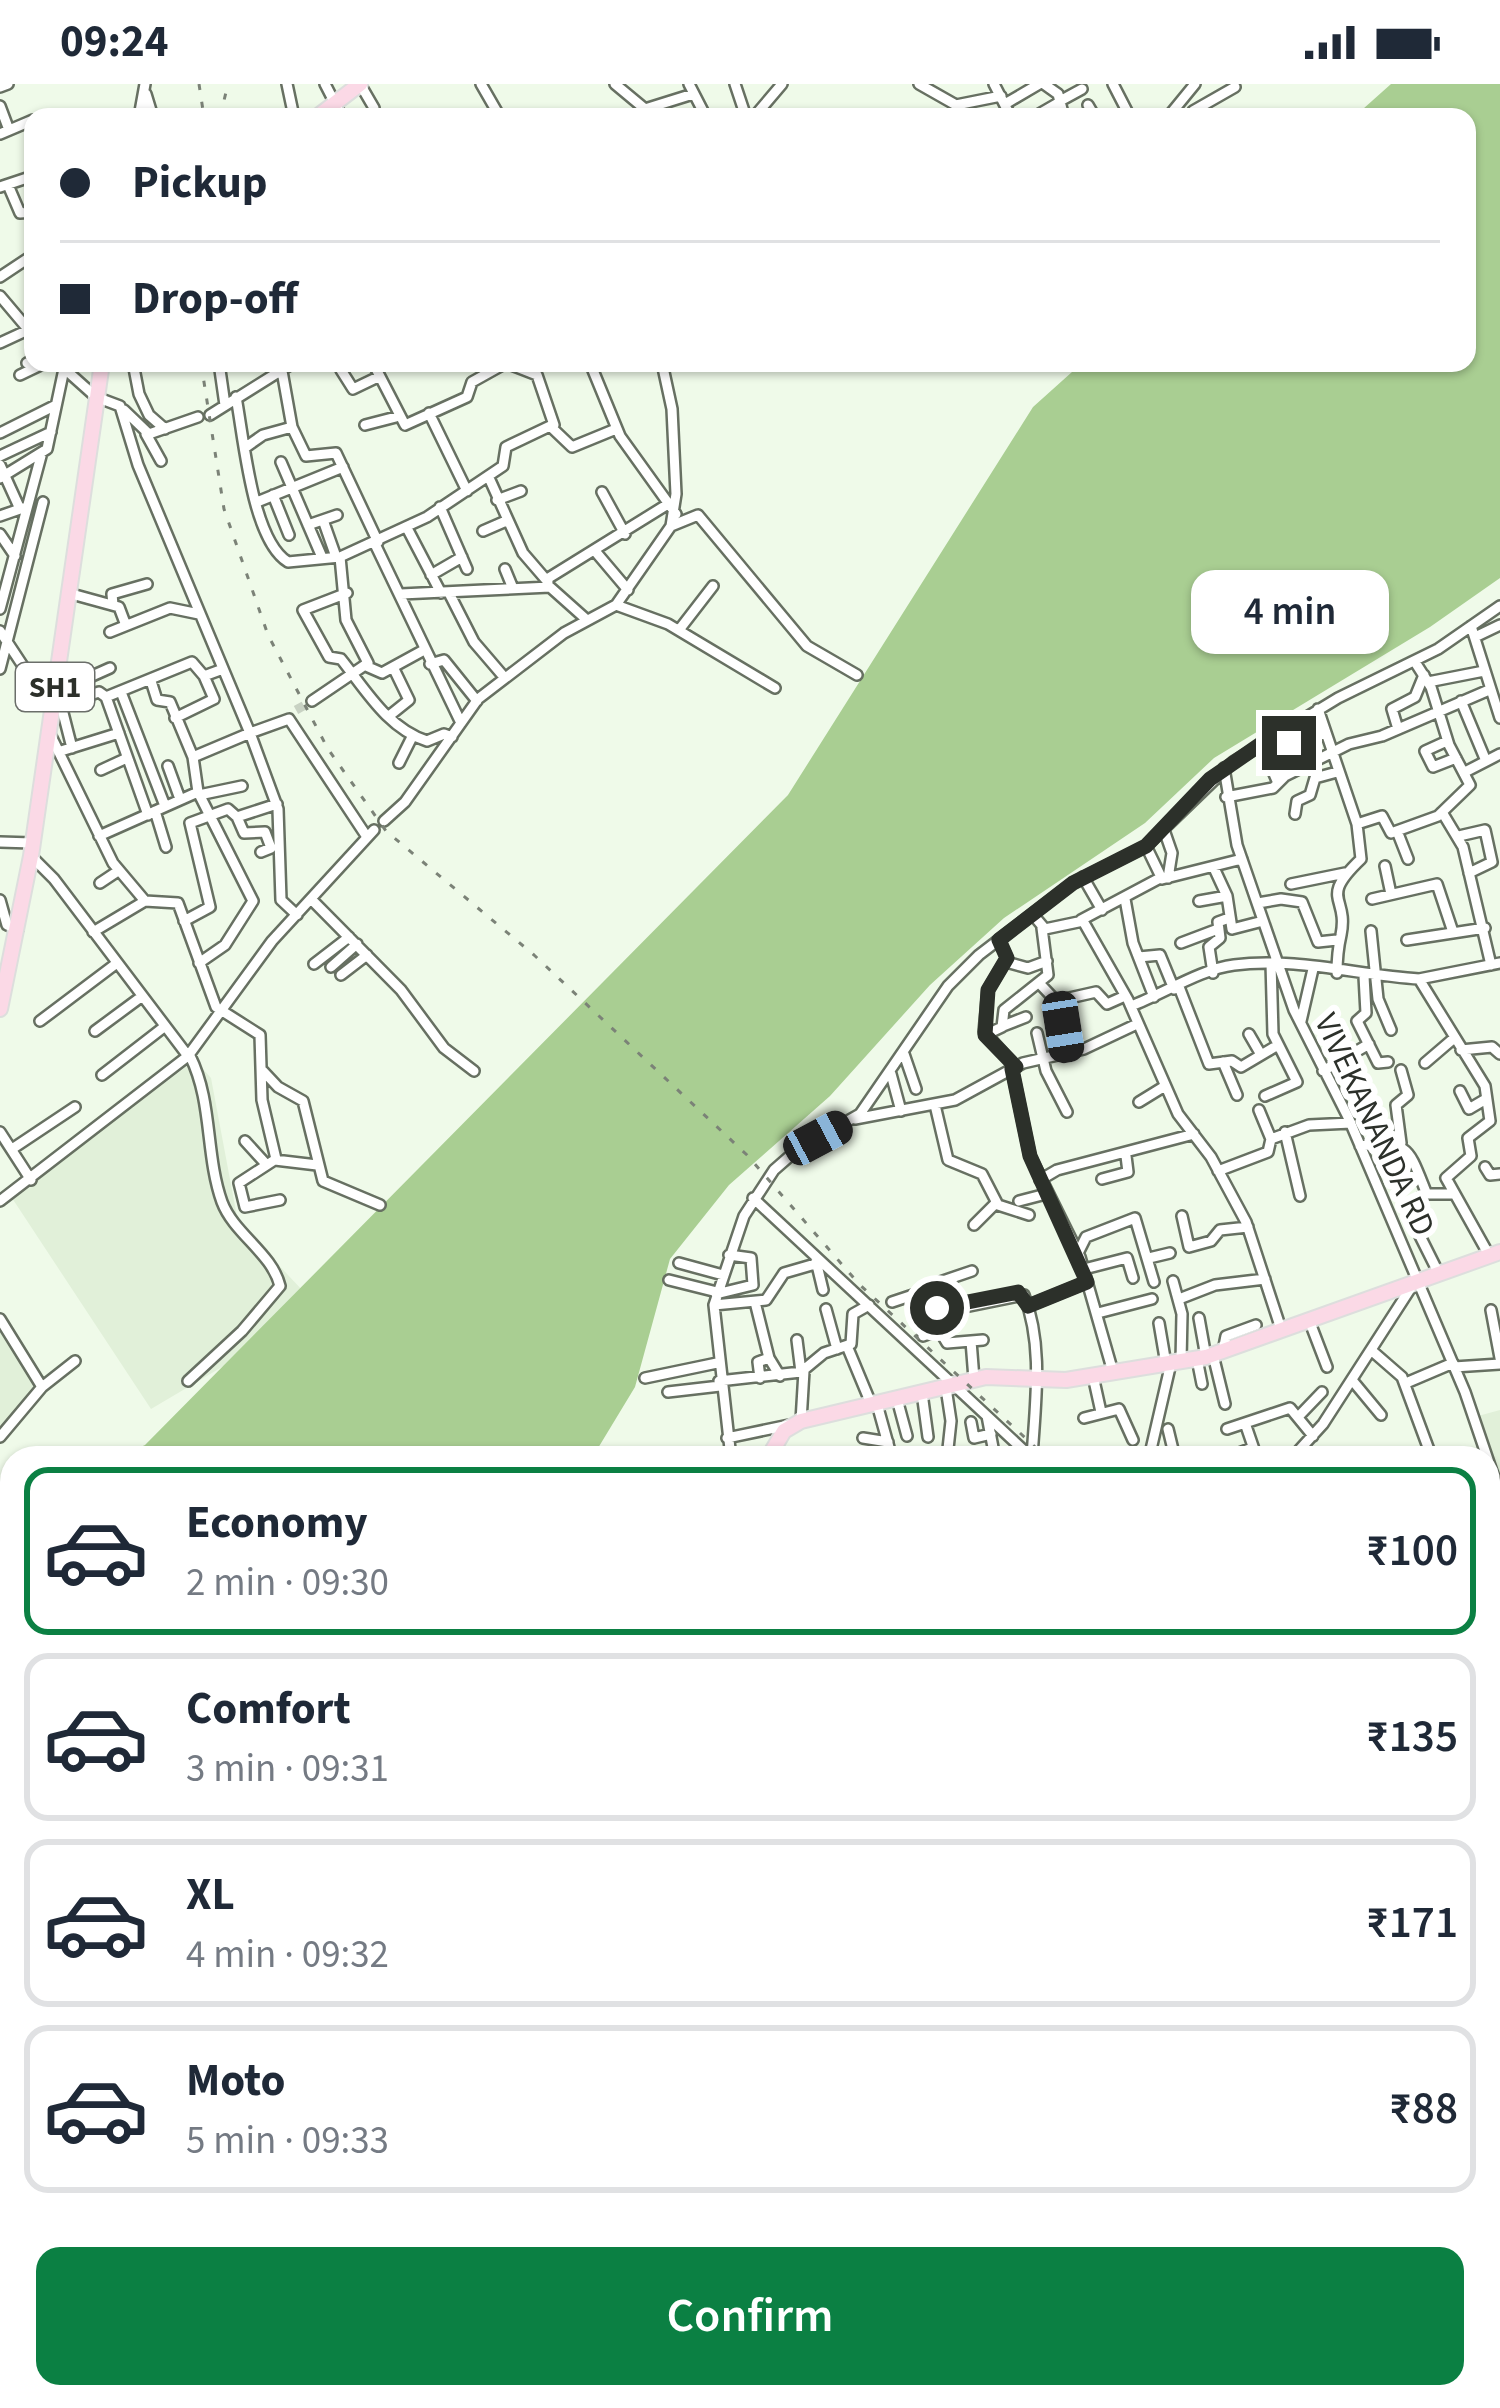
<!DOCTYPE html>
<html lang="en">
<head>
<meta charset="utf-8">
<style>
  :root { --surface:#fff; --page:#f2f2f3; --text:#1f2937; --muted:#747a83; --line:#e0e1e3; --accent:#0b8043 }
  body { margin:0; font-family:"Source Sans 3",sans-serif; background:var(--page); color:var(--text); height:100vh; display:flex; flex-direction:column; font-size:45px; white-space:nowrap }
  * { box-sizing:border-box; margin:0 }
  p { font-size:39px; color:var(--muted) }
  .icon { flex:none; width:66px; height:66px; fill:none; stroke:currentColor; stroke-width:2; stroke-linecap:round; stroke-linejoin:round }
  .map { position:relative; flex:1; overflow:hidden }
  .side { position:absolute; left:0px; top:1362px; width:1500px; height:963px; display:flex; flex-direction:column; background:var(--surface); border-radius:36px 36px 0 0; box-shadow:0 3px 9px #0004 }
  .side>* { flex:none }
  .guide { position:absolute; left:24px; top:24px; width:1452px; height:264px; border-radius:24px; box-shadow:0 3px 9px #0004; display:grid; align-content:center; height:264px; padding:0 36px; background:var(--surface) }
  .end { position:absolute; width:54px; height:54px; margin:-27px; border:15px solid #2c302a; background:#fff; box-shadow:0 0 0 6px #fff }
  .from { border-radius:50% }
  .bubble { position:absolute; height:84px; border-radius:24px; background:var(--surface); box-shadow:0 3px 9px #0004; font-size:39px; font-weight:600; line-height:84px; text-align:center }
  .car { position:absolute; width:36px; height:72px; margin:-36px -18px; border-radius:15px; box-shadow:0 0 9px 3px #0007; background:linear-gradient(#222 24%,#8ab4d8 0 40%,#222 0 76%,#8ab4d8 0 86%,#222 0) }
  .guide b { display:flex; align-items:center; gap:42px; height:114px; font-size:45px }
  .guide b+b { border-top:3px solid var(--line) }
  .guide i { width:30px; height:30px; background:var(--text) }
  ul { padding:21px 0 0; list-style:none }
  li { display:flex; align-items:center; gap:36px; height:168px; margin:0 24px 18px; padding:0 12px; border:6px solid var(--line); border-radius:24px }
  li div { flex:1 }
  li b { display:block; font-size:45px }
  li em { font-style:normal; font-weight:600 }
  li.on { border-color:var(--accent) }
  li>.icon { width:108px; height:108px; stroke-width:1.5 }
  .button { display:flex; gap:24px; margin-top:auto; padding:24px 36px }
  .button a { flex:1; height:138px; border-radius:24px; background:var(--accent); color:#fff; font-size:48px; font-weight:600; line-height:138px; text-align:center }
  .status { display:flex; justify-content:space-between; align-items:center; height:84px; padding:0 60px; background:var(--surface); direction:ltr }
  .status svg { height:33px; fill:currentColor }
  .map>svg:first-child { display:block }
</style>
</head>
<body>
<div class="status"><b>09:24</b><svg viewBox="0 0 49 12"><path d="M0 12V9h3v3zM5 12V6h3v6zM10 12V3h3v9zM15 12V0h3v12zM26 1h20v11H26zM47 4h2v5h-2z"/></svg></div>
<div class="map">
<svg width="1500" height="2324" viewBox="0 0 1500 2324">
  <rect width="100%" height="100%" fill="#effae9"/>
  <path fill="#e1f0d9" d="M195,976L211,994L238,1138L304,1208L244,1270L151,1325L12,1114Z
    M0,1234L39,1303L0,1351Z
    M1500,1326V1392L1478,1332Z"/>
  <path fill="#f2bacf" d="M929,2313H1015L1012,2324H930Z"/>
  <path fill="#a9ce92" d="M1391,0H1500V494L1430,543L1214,674L1145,739L1004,834L930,901L830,1012L729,1101L670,1175L635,1303L592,1374H117L145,1361L788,711L1033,323L1082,279H1467V33H1354Z
    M12,1424V1818L0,1820V1429Z"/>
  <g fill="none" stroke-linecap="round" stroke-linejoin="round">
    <path stroke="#c8d2c3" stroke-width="9" stroke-dasharray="9 4.5" stroke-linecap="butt" d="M296,626L312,617"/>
    <defs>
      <path id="minor" d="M287,0L294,33
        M325,0L342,33
        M360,0L374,24
        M481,0L500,33
        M615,0L645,25L693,10
        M689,0L706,33
        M735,0L746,33
        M919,0L956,21L1001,12
        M994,0L1011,33
        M1044,0L1058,10L1064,33
        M1113,0L1130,33
        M0,3L8,0
        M146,10L153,33
        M1060,17L1082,5
        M1005,20L1039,0
        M1088,21L1095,33
        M0,22L9,46
        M1193,27L1235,3
        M73,33H110
        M139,33L145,0
        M754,33L782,0
        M1034,33L1060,18
        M1168,33L1195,0
        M0,50L33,36
        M8,101L20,129L33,128
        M0,103L33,92
        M0,193L33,171
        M0,212L33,251
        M0,259L28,246
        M27,279L33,276
        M58,279L96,313L120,322L138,381L250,649L193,673L198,708L99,752
        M133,279L139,310L149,331L165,345
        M219,279L225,321
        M373,279L405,341L467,313L472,298L506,279
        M506,279L537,291L554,341
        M590,279L620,352L676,430
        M341,286L353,305L378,293
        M282,287L292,343L306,372L336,369L378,458
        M20,291L45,279
        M236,313C244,355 252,456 288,478L340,473
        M124,326L149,350L198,333
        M429,329L467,407
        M210,331L293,279
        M365,341L396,333
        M0,349L56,321
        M146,350L161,377
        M246,363L263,351L292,343
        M0,372L51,348
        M281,378L321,471
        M0,381L20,425
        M0,394L47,365L64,285
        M490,396L523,469L548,498
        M602,408L625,450
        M273,411L289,451
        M497,416L521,407
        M257,418L343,383
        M440,423L467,485
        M0,432L23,424
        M323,436L335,470
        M308,441L337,431
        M671,442L698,431L807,562L857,591
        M407,444L441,509
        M483,447L506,437
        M0,450L15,472
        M375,460L461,639
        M595,467L628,506
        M505,485L512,502
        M431,491L462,473
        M547,495L668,420
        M68,509L119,523L125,539
        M347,509L303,526L329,573L341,575C365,605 388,645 427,657L444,650L452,653
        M449,509L474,558L504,593
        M401,510L550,503L587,536
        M113,521L112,510L147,500
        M616,521L668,540L775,604
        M0,525L41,372
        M1471,542L1500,634
        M679,546L713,502
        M0,547L52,626
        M110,548L170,524L199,530
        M1475,553L1500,541
        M430,580L444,576L477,617
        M366,582L382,589L424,566
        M0,585L43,418
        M151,597L157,616L170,618L193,673
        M1428,598L1484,587
        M121,608L165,722
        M54,609L110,584
        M312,617L368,579L346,536L340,473L427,433L503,382L506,363L550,342L572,363L616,345
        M1461,617L1486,677
        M61,621L72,664
        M53,623L99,608L106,613
        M1318,625L1357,740L1382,732L1391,749L1438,732L1470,701L1449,661L1431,603L1415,578
        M389,632L409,616L393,583
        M175,634L214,615L204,592
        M1398,645L1392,625L1415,613L1424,591
        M49,648L113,779L145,817L178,819L216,923L260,951L262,1016L276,1075L239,1099L245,1123L280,1116
        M1447,657L1425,667L1433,683L1456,674
        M1261,660L1278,699
        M1276,664L1325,649
        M61,667L119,649
        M399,679L413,651
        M168,682L180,715
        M1224,684L1237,761L1294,926L1348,1033L1465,1308L1500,1411
        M101,686L127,674
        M1465,688L1500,670
        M198,708L253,817L225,861L199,879
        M199,711L242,702
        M1226,713L1273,704L1285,692L1349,660L1382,652L1489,606
        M155,727L166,763
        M1442,728L1463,763L1491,881
        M1295,730L1297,717L1310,711L1315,694L1337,688
        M148,731L106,613L192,578L204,592L223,585
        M237,733L244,749L265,748L271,764L261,768
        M384,737L405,718L478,615L564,549L616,521L671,442L676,410L672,325L662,279
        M1164,746L1172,769L1168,794
        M1397,747L1408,775
        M1459,752L1485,746L1492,778L1469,789
        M0,758L32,759
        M1146,762L1162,795L1242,775
        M31,772L54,795L188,972L272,857L374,746
        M1385,782L1391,810
        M1214,784L1227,812L1232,845L1263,837
        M1083,793L1102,826
        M100,799L118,787
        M1291,800L1345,789
        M1125,815L1133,859L1154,913
        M1372,815L1437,800L1453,848
        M0,816L7,841L18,845
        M312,816L401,906L444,964L474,987
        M1199,817L1227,812
        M1258,819L1281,815L1302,818L1318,858L1337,856
        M297,831L281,816L278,725L250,649L289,635L367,753
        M1034,832L1045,845L1083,837L1128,916L1178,1030L1211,1073L1246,1138L1281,1245
        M1081,836L1160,794
        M184,837L210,823L190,739L228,725L237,733L277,720
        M1371,847L1378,915L1391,946
        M93,848L145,817
        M999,856L1007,874L988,906L984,948L1016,983
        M1407,856L1485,844
        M1181,859L1218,845
        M1139,873L1160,871L1174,905
        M1006,878L1028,884L1047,877
        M314,880L349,853
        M331,883L357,860
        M1213,889L1209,863L1220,854L1218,838L1229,834
        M1337,889C1337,875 1338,864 1341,851C1349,811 1318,816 1361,775L1357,740
        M341,891L367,871
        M1364,892L1366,929L1357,937L1378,979L1388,978
        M1419,895L1500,879
        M1040,900L1056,917L1067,969
        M1179,903L1209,980L1232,977L1241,983L1278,961
        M1056,917L1096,908L1107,920L1125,912
        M1131,922C1163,910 1201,885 1234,881C1294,873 1358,891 1419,895L1485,1002L1490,1037L1468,1054L1471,1072L1446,1094L1489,1171
        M40,937L117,879
        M1301,937L1313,885
        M1003,942L1026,933
        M95,947L141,913
        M1037,949L1046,987L1067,1028
        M1249,950L1260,969
        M985,951L1002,943L1004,926L1048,891L1042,844
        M1461,966L1492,963L1500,970
        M904,970L916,1005
        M1223,978L1237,1011
        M1425,979L1453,955
        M1012,985L1030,1072L1080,1173L1113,1288
        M1401,986L1408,1011L1396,1021L1401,1059
        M263,987L278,1003L303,1017L323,1097L380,1121
        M1323,987L1369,960
        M891,990L901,1027
        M102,991L164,943
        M1460,1007L1469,1025L1486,1015
        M1265,1012L1297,998L1273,950L1271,879
        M1139,1018L1165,1002
        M935,1021L948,1076L982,1090L998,1121L1029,1131
        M1259,1026L1271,1055
        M855,1035L955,1016L1023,979L1084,965L1137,940
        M0,1048L31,1096
        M1285,1048L1300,1112
        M245,1057L266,1080
        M1360,1062C1409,1057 1408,1063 1426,1108L1414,1120L1420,1152L1439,1190
        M15,1063L75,1023
        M275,1076L317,1081
        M1485,1083L1490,1091L1500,1090
        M1218,1087L1268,1068L1271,1055L1309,1041L1351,1039
        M1102,1095L1128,1088L1126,1072
        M1040,1096L1057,1086L1194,1050
        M1426,1110H1455
        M753,1114L1032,1374
        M0,1117L188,972
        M1019,1117L1046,1110
        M1182,1132L1189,1163L1211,1157L1220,1146L1248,1143
        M974,1141L996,1119
        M1078,1169L1086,1153L1135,1134L1154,1198
        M1149,1174L1170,1169
        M816,1177L823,1206
        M679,1179L723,1191
        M1084,1185L1127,1174L1133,1194
        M669,1196L717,1208
        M1173,1197L1182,1230L1181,1277
        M716,1210L753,1201L751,1174L729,1171
        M1179,1215L1215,1201L1265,1195
        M755,1218L769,1274
        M892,1218L931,1205
        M714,1221L766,1216L784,1189L815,1180
        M1028,1222L1087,1198
        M826,1225L837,1265
        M1491,1226L1500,1274
        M940,1228L1024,1211C1044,1262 1035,1320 1032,1374
        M1098,1229L1152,1215
        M1199,1234L1206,1273
        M0,1235L42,1303L0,1353
        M1309,1236L1327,1283
        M1159,1239L1166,1280
        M941,1249L947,1259L983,1256
        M923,1252L942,1245L931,1201L972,1187
        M797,1256L801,1288
        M971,1257L974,1295
        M847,1262L872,1322
        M1371,1266L1402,1293L1432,1374
        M1223,1267L1226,1252L1256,1241
        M1213,1271L1225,1320
        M1197,1275L1202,1300
        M1454,1283L1500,1280
        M1093,1292L1101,1328
        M645,1294L717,1279
        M760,1294L758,1278L769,1274L780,1292
        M1352,1296L1381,1331
        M188,1297L242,1247L280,1202C272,1169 234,1150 222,1118C205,1070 213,1018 190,972
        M719,1297L801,1288L824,1269L851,1260L853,1230L869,1221
        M1406,1299L1453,1279
        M42,1303L75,1277
        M946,1304L951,1337L947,1374
        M668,1308L720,1302
        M922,1309L928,1353
        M897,1315L907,1352
        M877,1320L892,1374
        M987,1332L995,1374
        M1298,1333L1322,1308
        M1084,1334L1119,1325L1133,1356
        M801,1337L804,1287
        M971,1338L974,1354L991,1350
        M1245,1339L1257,1374
        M1168,1345L1175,1374
        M1227,1345L1290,1324L1313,1352
        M727,1354L789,1341
        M863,1354L888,1358
        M731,1374L714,1221L744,1132L774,1086L798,1065L860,1030L948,902L979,871L1073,799L1146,762L1233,678L1338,614L1438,565L1500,522
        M1149,1374L1171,1279
        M1226,1374L1252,1364
        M1292,1374L1323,1340L1412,1202
        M1488,1447L1500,1443
        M1488,1518L1500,1516
        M1488,1557L1500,1556
        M1488,1585L1500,1582
        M1488,1618L1493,1615
        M1488,1652L1500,1659
        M1488,1670L1500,1666
        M1488,1817L1500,1839
        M1488,1932L1500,1931
        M1488,2010L1500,2047
        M1488,2127L1500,2172
        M0,2151L12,2138
        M0,2220L12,2221
        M1488,2258L1498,2307
        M0,2293L9,2324
        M108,2313L110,2324
        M231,2313L233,2324
        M261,2313L265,2324
        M304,2313L305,2324
        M353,2313L357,2324
        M593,2313L596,2324
        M648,2313L652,2324
        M672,2313L675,2324
        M722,2313L726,2324
        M842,2313L843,2324
        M1082,2313L1099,2324
        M1130,2313L1134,2324
        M1170,2313L1171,2324
        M1267,2313L1270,2324
        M1312,2313L1314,2324
        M1356,2313L1358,2324
        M1019,2314H1046
        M530,2323L571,2313
        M76,2324L100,2313
        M185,2324L188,2313
        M396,2324L414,2317
        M477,2324V2313
        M632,2324L639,2313
        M779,2324L798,2317
        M900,2324L927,2318"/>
      <path id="major" d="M317,33L360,0
        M0,925L31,772L102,279
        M768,1374L784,1347L801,1337L986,1293L1066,1296L1206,1273L1500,1168
        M0,2130H12
        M1488,2308L1500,2306
        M1402,2324L1465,2313"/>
    </defs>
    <use href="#minor" stroke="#677062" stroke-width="14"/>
    <use href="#major" stroke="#dddedd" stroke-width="18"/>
    <use href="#minor" stroke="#fff" stroke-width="9"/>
    <use href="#major" stroke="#fbd9e6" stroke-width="14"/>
    <path stroke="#7b8277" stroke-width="3" stroke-dasharray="6 12" stroke-linecap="butt" d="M199,0L204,33
      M220,33L228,0
      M201,279L224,425L268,551L328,665L386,747L534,871L747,1071L859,1200L1047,1374
      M1488,1839L1500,1863"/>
  </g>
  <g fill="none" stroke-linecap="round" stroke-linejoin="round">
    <path stroke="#2c302a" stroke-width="15" d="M937,1224L1018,1208L1028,1222L1087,1198L1030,1072L1012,985L1016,983L985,951L988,906L1007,874L999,856L1073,799L1146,762L1210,695L1271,653L1276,664L1289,659"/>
  </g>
  <g text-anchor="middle" stroke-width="12" stroke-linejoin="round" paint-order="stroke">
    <rect fill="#fff" stroke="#6b6e6a" stroke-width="3" x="16" y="579" width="78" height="48" rx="9"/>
    <g font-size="30" font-weight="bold" fill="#2c302a">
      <text x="55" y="613">SH1</text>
    </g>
    <g font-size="33" fill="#2c302a" stroke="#fff">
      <text transform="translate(1376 1040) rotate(65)" y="12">VIVEKANANDA RD</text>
    </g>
  </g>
</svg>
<i class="end from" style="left:937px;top:1224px"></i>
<i class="end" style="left:1289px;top:659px"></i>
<div class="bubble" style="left:1191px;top:486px;width:198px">4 min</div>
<i class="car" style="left:1063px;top:943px;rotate:171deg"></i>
<i class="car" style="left:818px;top:1054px;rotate:62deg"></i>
<div class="guide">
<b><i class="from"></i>Pickup</b>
<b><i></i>Drop-off</b>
</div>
<section class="side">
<ul>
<li class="on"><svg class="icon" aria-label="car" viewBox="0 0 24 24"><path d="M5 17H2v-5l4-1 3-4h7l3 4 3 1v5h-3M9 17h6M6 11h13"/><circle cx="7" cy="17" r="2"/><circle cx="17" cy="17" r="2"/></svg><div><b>Economy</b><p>2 min · 09:30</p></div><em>₹100</em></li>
<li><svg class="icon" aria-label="car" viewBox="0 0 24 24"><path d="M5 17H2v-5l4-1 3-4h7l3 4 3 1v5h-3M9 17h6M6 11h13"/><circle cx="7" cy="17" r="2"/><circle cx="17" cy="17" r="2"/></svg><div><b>Comfort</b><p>3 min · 09:31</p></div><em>₹135</em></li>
<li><svg class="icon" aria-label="car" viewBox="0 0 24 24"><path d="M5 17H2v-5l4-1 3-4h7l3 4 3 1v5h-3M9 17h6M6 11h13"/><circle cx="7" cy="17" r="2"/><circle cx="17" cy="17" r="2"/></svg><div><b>XL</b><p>4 min · 09:32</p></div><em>₹171</em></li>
<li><svg class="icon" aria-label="car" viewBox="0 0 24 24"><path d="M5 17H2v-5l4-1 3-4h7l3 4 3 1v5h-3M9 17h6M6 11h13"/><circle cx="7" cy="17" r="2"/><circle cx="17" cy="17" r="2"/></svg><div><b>Moto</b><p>5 min · 09:33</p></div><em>₹88</em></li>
</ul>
<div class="button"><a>Confirm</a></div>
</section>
</div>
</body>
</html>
